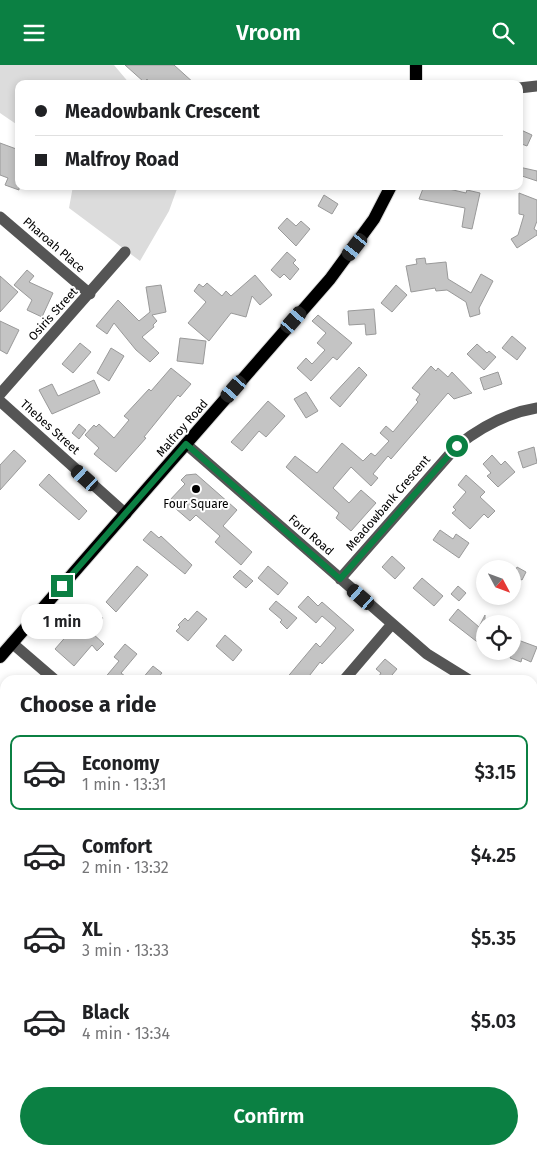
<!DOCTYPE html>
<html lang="en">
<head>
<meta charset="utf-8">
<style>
  :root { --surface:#fff; --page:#f6f6f6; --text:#202124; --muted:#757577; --line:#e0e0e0; --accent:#0b8043 }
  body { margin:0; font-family:"Fira Sans",sans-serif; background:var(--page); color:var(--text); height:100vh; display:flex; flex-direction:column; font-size:19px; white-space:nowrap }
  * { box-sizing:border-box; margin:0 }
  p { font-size:16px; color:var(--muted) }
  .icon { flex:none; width:28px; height:28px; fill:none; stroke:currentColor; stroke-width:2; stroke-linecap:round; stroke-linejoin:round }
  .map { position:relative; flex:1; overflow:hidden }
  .details { position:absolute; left:0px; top:610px; width:538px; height:480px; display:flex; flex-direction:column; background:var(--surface); border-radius:15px 15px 0 0; box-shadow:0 2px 8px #0003 }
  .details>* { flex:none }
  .banner { position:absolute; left:15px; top:15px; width:508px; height:110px; border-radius:10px; box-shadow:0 2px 8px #0003; display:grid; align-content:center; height:110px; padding:0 20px; background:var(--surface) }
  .needle { width:32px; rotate:131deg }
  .buttons { position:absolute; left:476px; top:495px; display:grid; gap:10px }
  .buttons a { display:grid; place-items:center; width:45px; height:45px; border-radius:50%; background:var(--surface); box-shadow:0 2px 8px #0003; font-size:25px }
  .end { position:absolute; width:22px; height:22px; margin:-11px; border:6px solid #0b8043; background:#fff; box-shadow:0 0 0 2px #fff }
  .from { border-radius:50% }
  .bubble { position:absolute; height:35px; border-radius:18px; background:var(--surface); box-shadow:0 2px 8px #0003; font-size:16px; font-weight:600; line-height:35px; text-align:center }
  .car { position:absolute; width:15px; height:30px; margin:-15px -8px; border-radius:6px; box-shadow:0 0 4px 1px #0007; background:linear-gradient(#222 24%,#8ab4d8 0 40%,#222 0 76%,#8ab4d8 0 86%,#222 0) }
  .banner b { display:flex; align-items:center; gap:18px; height:48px; font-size:19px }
  .banner b+b { border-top:1px solid var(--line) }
  .banner i { width:12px; height:12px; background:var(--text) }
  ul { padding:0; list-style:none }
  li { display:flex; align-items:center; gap:15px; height:75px; margin:0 10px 8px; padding:0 10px; border:2px solid transparent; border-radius:10px }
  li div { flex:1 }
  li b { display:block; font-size:19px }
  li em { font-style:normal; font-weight:600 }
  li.on { border-color:var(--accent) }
  li>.icon { width:45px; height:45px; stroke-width:1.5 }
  h2 { padding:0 20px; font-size:22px; line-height:60px }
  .button { display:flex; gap:10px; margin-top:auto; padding:10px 20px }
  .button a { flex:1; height:58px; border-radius:30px; background:var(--accent); color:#fff; font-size:20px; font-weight:600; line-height:58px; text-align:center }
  header { display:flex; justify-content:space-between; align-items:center; height:65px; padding:0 20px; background:var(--accent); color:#fff; font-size:22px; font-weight:600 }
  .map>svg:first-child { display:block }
</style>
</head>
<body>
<header><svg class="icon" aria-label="menu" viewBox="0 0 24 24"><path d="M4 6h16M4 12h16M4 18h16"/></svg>Vroom<svg class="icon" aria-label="search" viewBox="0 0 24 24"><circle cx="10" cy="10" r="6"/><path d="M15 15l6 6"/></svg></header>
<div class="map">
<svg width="537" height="1090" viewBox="0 0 537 1090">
  <rect width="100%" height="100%" fill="#fff"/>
  <path fill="#dcdcdc" d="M0,0H114L130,19H19V61L0,48Z
    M73,121H178L169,146L140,196L69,143Z
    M5,749V863L0,877V752Z
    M533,1041L537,1044V1090H494L485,1085H532Z"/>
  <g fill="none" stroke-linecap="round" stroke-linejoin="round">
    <path stroke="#a3a3a3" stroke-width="4" d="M0,801L5,803
      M532,1080L537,1084"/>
  </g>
  <path fill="#c4c4c4" stroke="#999" d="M125,0H174L195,19H152L147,14L144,17Z
    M521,65L532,70L527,81L519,78Z
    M0,78L19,85V125L5,120L8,113L0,110Z
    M519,102L537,106V116L519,110Z
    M424,121H436L466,128L467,125L480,128L472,164L462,162L465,143L419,134Z
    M519,128L537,135V156L534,164L537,166V170L517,183L511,174L518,170L524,150L519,149Z
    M324,130L338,139L332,149L318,141Z
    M287,153L296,161L301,156L310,164L296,181L278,163Z
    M287,187L296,195L293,198L299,204L290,215L284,209L280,213L271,205Z
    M425,193L426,199L446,197L448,214L471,228L481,209L493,216L479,243L480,249L470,252L466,237L447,225L436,226L435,223L411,227L406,201L417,199L416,194Z
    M27,205L34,211L29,217L53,228L42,252L27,245L32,235L14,220Z
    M255,210L272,230L260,240L252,231L246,252L231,248L209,276L188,258L206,237L194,226L199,219L203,222L207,218L222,231L226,226L231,231Z
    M0,211L18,227L0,247Z
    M161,220L166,247L152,250L157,256L153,260L154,262L142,272L159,288L150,297L136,285L114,258L107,269L96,261L118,235L139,256L150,247L146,222Z
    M396,220L407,230L392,247L381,238Z
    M374,244L376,269L366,270L365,259L349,260L348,246Z
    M318,250L352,278L337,295L333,292L311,316L297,303L306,293L312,299L325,285L317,278L326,268L312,256Z
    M0,256L19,265L7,289L0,285Z
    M512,271L526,283L517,295L502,283Z
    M180,273L206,276L203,299L177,296Z
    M80,278L91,287L73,308L62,299Z
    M477,279L487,288L489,286L496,292L484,305L467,289Z
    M111,283L124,291L109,316L97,308Z
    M431,301L436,306L438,303L448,312L452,307L472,328L454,334L448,328L391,394L388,391L373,409L378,413L371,421L351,402L333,423L349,438L361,425L376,438L351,466L336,453L339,448L286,402L295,391L317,408L342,378L363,396L371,388L375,391L389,376L380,368L386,361L393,367L418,337L416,335L420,329L412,323Z
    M359,302L367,310L340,342L330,333Z
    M171,303L191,319L180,332L178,330L144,372L146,373L116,407L94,389L99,383L85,370L94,360L96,362L99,359L114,373L129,355L124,351L149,324L151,326Z
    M498,307L502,319L484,325L480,313Z
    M94,315L100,328L52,349L39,325L52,319L58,331Z
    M306,327L318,346L306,353L294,334Z
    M268,336L285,351L266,372L259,366L242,386L231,377Z
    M79,359L86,365L79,374L72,368Z
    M534,382L537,398L523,403L518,387Z
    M14,385L26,396L0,425V400Z
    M492,390L501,400L505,396L515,407L498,422L487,411L491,408L483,399Z
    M49,409L87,446L79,455L39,420Z
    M196,409L237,445L223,461L252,487L241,500L215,477L220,471L196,450L190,456L168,437L185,419L181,415L186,410Z
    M466,410L485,427L480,432L495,446L488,453L484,449L470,464L452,448L456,445L453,442L466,427L458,420Z
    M440,465L453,474L456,469L469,478L459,493L433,475Z
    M151,466L159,473L161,471L192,500L185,509L143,475Z
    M392,491L405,503L395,514L382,502Z
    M137,501L148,510L116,547L106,537Z
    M268,501L288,518L278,530L258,513Z
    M517,502L526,507L522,515L513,510Z
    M240,505L253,516L246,523L233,512Z
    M422,513L443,531L434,541L413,523Z
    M458,521L466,528L459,536L451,529Z
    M308,531L318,541L322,537L354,565L322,599L320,597L306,615H285L316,578L320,582L336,563L322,551L316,558L298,542Z
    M276,536L297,553L287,564L280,557L282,555L269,544Z
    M91,543L103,553L91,567L104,579L97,586L92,580L74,601L55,584Z
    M458,544L479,562L485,550V583L449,555Z
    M197,546L207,554L188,576L176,566L180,562L178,560L185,553L188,556Z
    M225,570L242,585L233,596L216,581Z
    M518,575L537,582L531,597L522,593L521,597L510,593Z
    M125,579L137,589L121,608L130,615H103L119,596L114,592Z
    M385,594L397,604L392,610L398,615H376L381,608L376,604Z
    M153,601L162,608L156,615H141Z"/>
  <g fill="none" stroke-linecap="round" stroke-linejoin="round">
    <defs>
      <path id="major" d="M416,0V19
        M0,592L330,214L374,154L391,121"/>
    </defs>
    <use href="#major" stroke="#dbdbdb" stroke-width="14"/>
    <path stroke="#555" stroke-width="11" d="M519,23L537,21
      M0,152L90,229
      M0,329L125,187
      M0,336L126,449
      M186,379L427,589L469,615
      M340,514L457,381C481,362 506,348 537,343
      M12,578L55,615
      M344,615L392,559
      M532,639L537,640
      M532,844H537
      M0,1036L5,1038
      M97,1085L107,1090
      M215,1090L218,1085"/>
    <use href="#major" stroke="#000" stroke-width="12"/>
  </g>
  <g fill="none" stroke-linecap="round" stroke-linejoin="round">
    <path stroke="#0b8043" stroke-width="6" d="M62,521L186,379L340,514L457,381"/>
  </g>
  <circle fill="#000" stroke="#fff" stroke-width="2" cx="196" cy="424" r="5"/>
  <g text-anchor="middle" stroke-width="4" stroke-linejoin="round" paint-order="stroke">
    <g font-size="12" fill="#000" stroke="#fff">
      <text transform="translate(54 180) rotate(41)" y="4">Pharoah Place</text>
      <text transform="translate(53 249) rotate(-48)" y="4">Osiris Street</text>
      <text transform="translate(50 362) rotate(42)" y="4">Thebes Street</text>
      <text transform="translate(182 363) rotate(-49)" y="4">Malfroy Road</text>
      <text transform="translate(388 438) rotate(-49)" y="4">Meadowbank Crescent</text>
      <text transform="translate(311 470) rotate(41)" y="4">Ford Road</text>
    </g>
    <g font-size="12" fill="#000" stroke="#fff">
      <text x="196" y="443">Four Square</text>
    </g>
  </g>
</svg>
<div class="buttons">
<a><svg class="needle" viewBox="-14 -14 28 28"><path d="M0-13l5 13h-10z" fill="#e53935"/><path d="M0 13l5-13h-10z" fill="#757577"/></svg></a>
<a><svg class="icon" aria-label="locate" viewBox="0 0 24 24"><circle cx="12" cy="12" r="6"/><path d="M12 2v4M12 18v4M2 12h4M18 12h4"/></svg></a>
</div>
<i class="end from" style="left:457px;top:381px"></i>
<i class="end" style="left:62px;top:521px"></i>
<div class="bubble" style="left:21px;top:539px;width:82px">1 min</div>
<i class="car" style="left:355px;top:182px;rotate:218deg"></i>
<i class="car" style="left:294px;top:255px;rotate:41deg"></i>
<i class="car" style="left:234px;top:324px;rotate:221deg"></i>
<i class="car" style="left:85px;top:413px;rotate:312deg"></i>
<i class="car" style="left:361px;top:532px;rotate:311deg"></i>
<div class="banner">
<b><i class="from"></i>Meadowbank Crescent</b>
<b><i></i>Malfroy Road</b>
</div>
<section class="details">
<h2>Choose a ride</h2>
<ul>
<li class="on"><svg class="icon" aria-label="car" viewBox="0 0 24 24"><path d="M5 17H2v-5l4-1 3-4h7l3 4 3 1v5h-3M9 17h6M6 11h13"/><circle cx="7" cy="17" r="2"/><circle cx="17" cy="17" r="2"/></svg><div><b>Economy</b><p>1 min · 13:31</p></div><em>$3.15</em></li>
<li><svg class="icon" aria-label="car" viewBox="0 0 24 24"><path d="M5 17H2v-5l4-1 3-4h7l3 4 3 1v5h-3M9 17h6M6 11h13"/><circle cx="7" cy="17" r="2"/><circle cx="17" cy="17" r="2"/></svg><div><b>Comfort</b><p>2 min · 13:32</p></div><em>$4.25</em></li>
<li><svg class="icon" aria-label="car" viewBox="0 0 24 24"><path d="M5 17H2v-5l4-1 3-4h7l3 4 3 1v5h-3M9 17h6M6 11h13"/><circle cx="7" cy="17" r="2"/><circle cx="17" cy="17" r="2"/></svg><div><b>XL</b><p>3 min · 13:33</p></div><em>$5.35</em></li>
<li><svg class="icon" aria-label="car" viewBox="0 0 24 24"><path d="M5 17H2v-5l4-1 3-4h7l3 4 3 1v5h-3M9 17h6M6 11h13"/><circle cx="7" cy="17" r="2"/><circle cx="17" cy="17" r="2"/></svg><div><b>Black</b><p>4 min · 13:34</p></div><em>$5.03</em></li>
</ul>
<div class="button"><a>Confirm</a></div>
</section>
</div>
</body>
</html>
